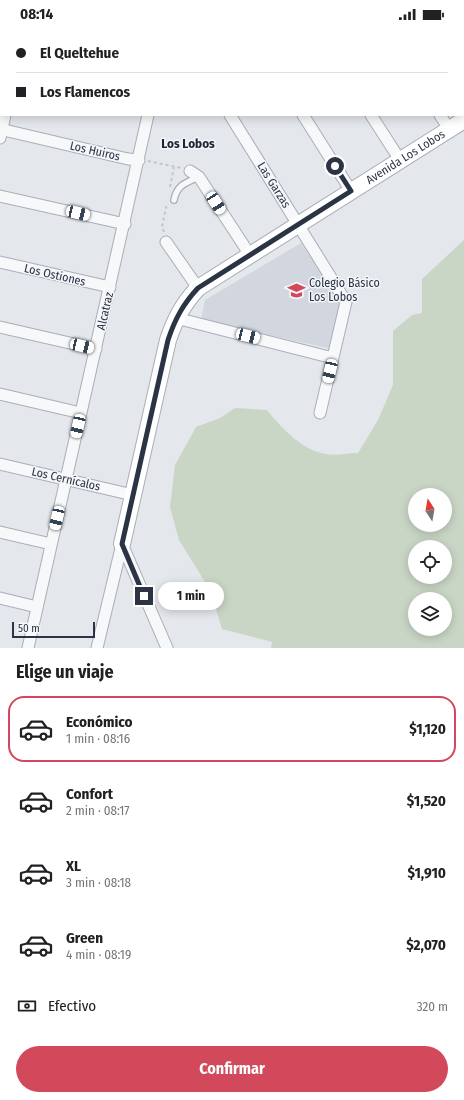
<!DOCTYPE html>
<html lang="es">
<head>
<meta charset="utf-8">
<style>
  :root { --surface:#fff; --page:#f2f2f2; --text:#202124; --muted:#757577; --line:#e0e0e0; --accent:#d1495b }
  body { margin:0; font-family:"Fira Sans Condensed",sans-serif; background:var(--page); color:var(--text); height:100vh; display:flex; flex-direction:column; font-size:15px; white-space:nowrap }
  * { box-sizing:border-box; margin:0 }
  p { font-size:13px; color:var(--muted) }
  .icon { flex:none; width:22px; height:22px; fill:none; stroke:currentColor; stroke-width:2; stroke-linecap:round; stroke-linejoin:round }
  .map { position:relative; height:620px; overflow:hidden }
  .sheet { display:flex; flex-direction:column; background:var(--surface); flex:1 }
  .sheet>* { flex:none }
  .hud { position:absolute; left:0px; top:0px; width:464px; height:88px; box-shadow:0 2px 10px #0003; display:grid; align-content:center; height:88px; padding:0 16px; background:var(--surface) }
  .needle { width:26px; rotate:349deg }
  .buttons { position:absolute; left:408px; top:460px; display:grid; gap:8px }
  .buttons a { display:grid; place-items:center; width:44px; height:44px; border-radius:50%; background:var(--surface); box-shadow:0 2px 10px #0003; font-size:20px }
  .scale { position:absolute; left:12px; bottom:10px; width:83px; box-sizing:border-box; padding-left:4px; border:2px solid #2b3445; border-top:0; font-size:11px; line-height:14px; white-space:nowrap; color:#2b3445; -webkit-text-stroke:3px #f4f6f9; paint-order:stroke }
  .end { position:absolute; width:18px; height:18px; margin:-9px; border:5px solid #2b3445; background:#fff; box-shadow:0 0 0 2px #fff }
  .from { border-radius:50% }
  .bubble { position:absolute; height:28px; border-radius:14px; background:var(--surface); box-shadow:0 2px 10px #0003; font-size:13px; font-weight:700; line-height:28px; text-align:center }
  .car { position:absolute; width:12px; height:24px; margin:-12px -6px; border-radius:5px; box-shadow:0 0 3px 1px #0007; background:linear-gradient(#fff 24%,#345 0 40%,#fff 0 76%,#345 0 86%,#fff 0) }
  .hud b { display:flex; align-items:center; gap:14px; height:38px; font-size:15px }
  .hud b+b { border-top:1px solid var(--line) }
  .hud i { width:10px; height:10px; background:var(--text) }
  ul { padding:0; list-style:none }
  li { display:flex; align-items:center; gap:12px; height:66px; margin:0 8px 6px; padding:0 8px; border:2px solid transparent; border-radius:16px }
  li div { flex:1 }
  li b { display:block; font-size:15px }
  li em { font-style:normal; font-weight:700 }
  li.active { border-color:var(--accent) }
  li>.icon { width:36px; height:36px; stroke-width:1.5 }
  h2 { padding:0 16px; font-size:18px; line-height:48px }
  .pay { display:flex; align-items:center; gap:10px; height:44px; padding:0 16px; font-size:15px }
  .pay p { margin-inline-start:auto }
  .primary-button { display:flex; gap:8px; margin-top:auto; padding:8px 16px }
  .primary-button a { flex:1; height:46px; border-radius:24px; background:var(--accent); color:#fff; font-size:16px; font-weight:700; line-height:46px; text-align:center }
  .status { display:flex; justify-content:space-between; align-items:center; height:28px; padding:0 20px; background:var(--surface); direction:ltr }
  .status svg { height:11px; fill:currentColor }
  .map>svg:first-child { display:block }
</style>
</head>
<body>
<div class="status"><b>08:14</b><svg viewBox="0 0 49 12"><path d="M0 12V9h3v3zM5 12V6h3v6zM10 12V3h3v9zM15 12V0h3v12zM26 1h20v11H26zM47 4h2v5h-2z"/></svg></div>
<div class="map">
<svg width="464" height="620" viewBox="0 0 464 620">
  <rect width="100%" height="100%" fill="#e4e7ec"/>
  <path fill="#d2d6de" d="M301,215L343,277L332,321L201,292L205,272Z"/>
  <path fill="#c9d6c5" fill-rule="evenodd" d="M464,212V620H271L272,614L222,601L210,562L179,512L170,479L175,437L196,399L220,390L235,380L267,382C282,400 301,422 326,426C336,428 348,425 358,425L378,392L393,357V303L412,287L422,285V251ZM415,467H445V497H415ZM415,519H445V549H415ZM415,571H445V601H415Z"/>
  <g fill="none" stroke-linecap="round" stroke-linejoin="round">
    <defs>
      <path id="lane" d="M174,172C177,157 185,155 199,149"/>
      <path id="street" d="M454,0L455,1
        M168,1V0
        M419,1L421,0
        M463,14L464,16
        M230,87L346,274L320,385
        M303,87L351,163
        M371,87L400,132
        M440,87L449,101
        M0,101L128,131L139,132
        M0,110L5,87
        M190,143L199,149L250,227
        M0,168L125,196
        M166,214L198,260
        M0,234L110,259
        M176,290L333,330
        M0,299L96,321
        M0,366L81,385
        M0,436L133,467
        M0,504L51,516
        M122,516L167,620
        M0,570L37,579
        M28,620L148,87
        M97,620L122,516"/>
      <g id="secondary">
        <path id="s1" d="M122,516L168,312C175,291 183,276 198,260L464,92"/>
      </g>
    </defs>
    <use href="#lane" stroke="#a9aeb7" stroke-width="8"/>
    <use href="#street" stroke="#a9aeb7" stroke-width="13"/>
    <use href="#secondary" stroke="#a9aeb7" stroke-width="18"/>
    <path stroke="#c2c5cb" stroke-width="2" stroke-dasharray="3 3" stroke-linecap="butt" d="M148,133L181,140
      M170,159L174,139
      M164,204L162,199L167,175"/>
    <use href="#lane" stroke="#f7f8fa" stroke-width="5.5"/>
    <use href="#street" stroke="#f7f8fa" stroke-width="11"/>
    <use href="#secondary" stroke="#fff" stroke-width="16"/>
  </g>
  <g fill="none" stroke-linecap="round" stroke-linejoin="round">
    <path stroke="#2b3445" stroke-width="5" d="M144,568L122,516L168,312C175,291 183,276 198,260L351,163L335,138"/>
  </g>
  <defs>
    <symbol id="school-bare" viewBox="-9 -9 18 18"><path d="M0-5L7-2L0 1L-7-2ZM-4 1L0 2.5L4 1V4Q0 6-4 4Z" fill="#d1495b" stroke="#f4f6f9" stroke-width="2.5" paint-order="stroke"/></symbol>
  </defs>
  <g fill-rule="evenodd">
    <use href="#school-bare" x="284" y="250" width="25" height="25"/>
  </g>
  <g text-anchor="middle" stroke-width="3" stroke-linejoin="round" paint-order="stroke">
    <g font-size="12" fill="#2b3445" stroke="#f4f6f9">
      <text transform="translate(95 123) rotate(13)" y="4">Los Huiros</text>
      <text dy="4" stroke="none"><textPath href="#s1" startOffset="515">Avenida Los Lobos</textPath></text>
      <text transform="translate(274 157) rotate(58)" y="4">Las Garzas</text>
      <text transform="translate(55 247) rotate(13)" y="4">Los Ostiones</text>
      <text transform="translate(105 283) rotate(-77)" y="4">Alcatraz</text>
      <text transform="translate(66 451) rotate(13)" y="4">Los Cernícalos</text>
    </g>
    <g font-size="12" fill="#2b3445" stroke="#f4f6f9" text-anchor="start">
      <text x="309" y="259">Colegio Básico<tspan x="309" dy="14">Los Lobos</tspan></text>
    </g>
    <g font-size="13" font-weight="bold" fill="#1d2536" stroke="#f4f6f9">
      <text x="188" y="120">Los Lobos</text>
    </g>
  </g>
</svg>
<div class="buttons">
<a><svg class="needle" viewBox="-14 -14 28 28"><path d="M0-13l5 13h-10z" fill="#e53935"/><path d="M0 13l5-13h-10z" fill="#757577"/></svg></a>
<a><svg class="icon" aria-label="locate" viewBox="0 0 24 24"><circle cx="12" cy="12" r="6"/><path d="M12 2v4M12 18v4M2 12h4M18 12h4"/></svg></a>
<a><svg class="icon" aria-label="layers" viewBox="0 0 24 24"><path d="M12 4l9 5-9 5-9-5zM3 14l9 5 9-5"/></svg></a>
</div>
<div class="scale">50 m</div>
<i class="end from" style="left:335px;top:138px"></i>
<i class="end" style="left:144px;top:568px"></i>
<div class="bubble" style="left:158px;top:554px;width:66px">1 min</div>
<i class="car" style="left:216px;top:175px;rotate:147deg"></i>
<i class="car" style="left:78px;top:185px;rotate:103deg"></i>
<i class="car" style="left:248px;top:308px;rotate:104deg"></i>
<i class="car" style="left:82px;top:318px;rotate:103deg"></i>
<i class="car" style="left:330px;top:343px;rotate:193deg"></i>
<i class="car" style="left:78px;top:398px;rotate:193deg"></i>
<i class="car" style="left:57px;top:490px;rotate:193deg"></i>
<div class="hud">
<b><i class="from"></i>El Queltehue</b>
<b><i></i>Los Flamencos</b>
</div>
</div>
<section class="sheet">
<h2>Elige un viaje</h2>
<ul>
<li class="active"><svg class="icon" aria-label="car" viewBox="0 0 24 24"><path d="M5 17H2v-5l4-1 3-4h7l3 4 3 1v5h-3M9 17h6M6 11h13"/><circle cx="7" cy="17" r="2"/><circle cx="17" cy="17" r="2"/></svg><div><b>Económico</b><p>1 min · 08:16</p></div><em>$1,120</em></li>
<li><svg class="icon" aria-label="car" viewBox="0 0 24 24"><path d="M5 17H2v-5l4-1 3-4h7l3 4 3 1v5h-3M9 17h6M6 11h13"/><circle cx="7" cy="17" r="2"/><circle cx="17" cy="17" r="2"/></svg><div><b>Confort</b><p>2 min · 08:17</p></div><em>$1,520</em></li>
<li><svg class="icon" aria-label="car" viewBox="0 0 24 24"><path d="M5 17H2v-5l4-1 3-4h7l3 4 3 1v5h-3M9 17h6M6 11h13"/><circle cx="7" cy="17" r="2"/><circle cx="17" cy="17" r="2"/></svg><div><b>XL</b><p>3 min · 08:18</p></div><em>$1,910</em></li>
<li><svg class="icon" aria-label="car" viewBox="0 0 24 24"><path d="M5 17H2v-5l4-1 3-4h7l3 4 3 1v5h-3M9 17h6M6 11h13"/><circle cx="7" cy="17" r="2"/><circle cx="17" cy="17" r="2"/></svg><div><b>Green</b><p>4 min · 08:19</p></div><em>$2,070</em></li>
</ul>
<div class="pay"><svg class="icon" aria-label="cash" viewBox="0 0 24 24"><path d="M3 7h18v10H3z"/><circle cx="12" cy="12" r="2"/></svg>Efectivo<p>320 m</p></div>
<div class="primary-button"><a>Confirmar</a></div>
</section>
</body>
</html>
